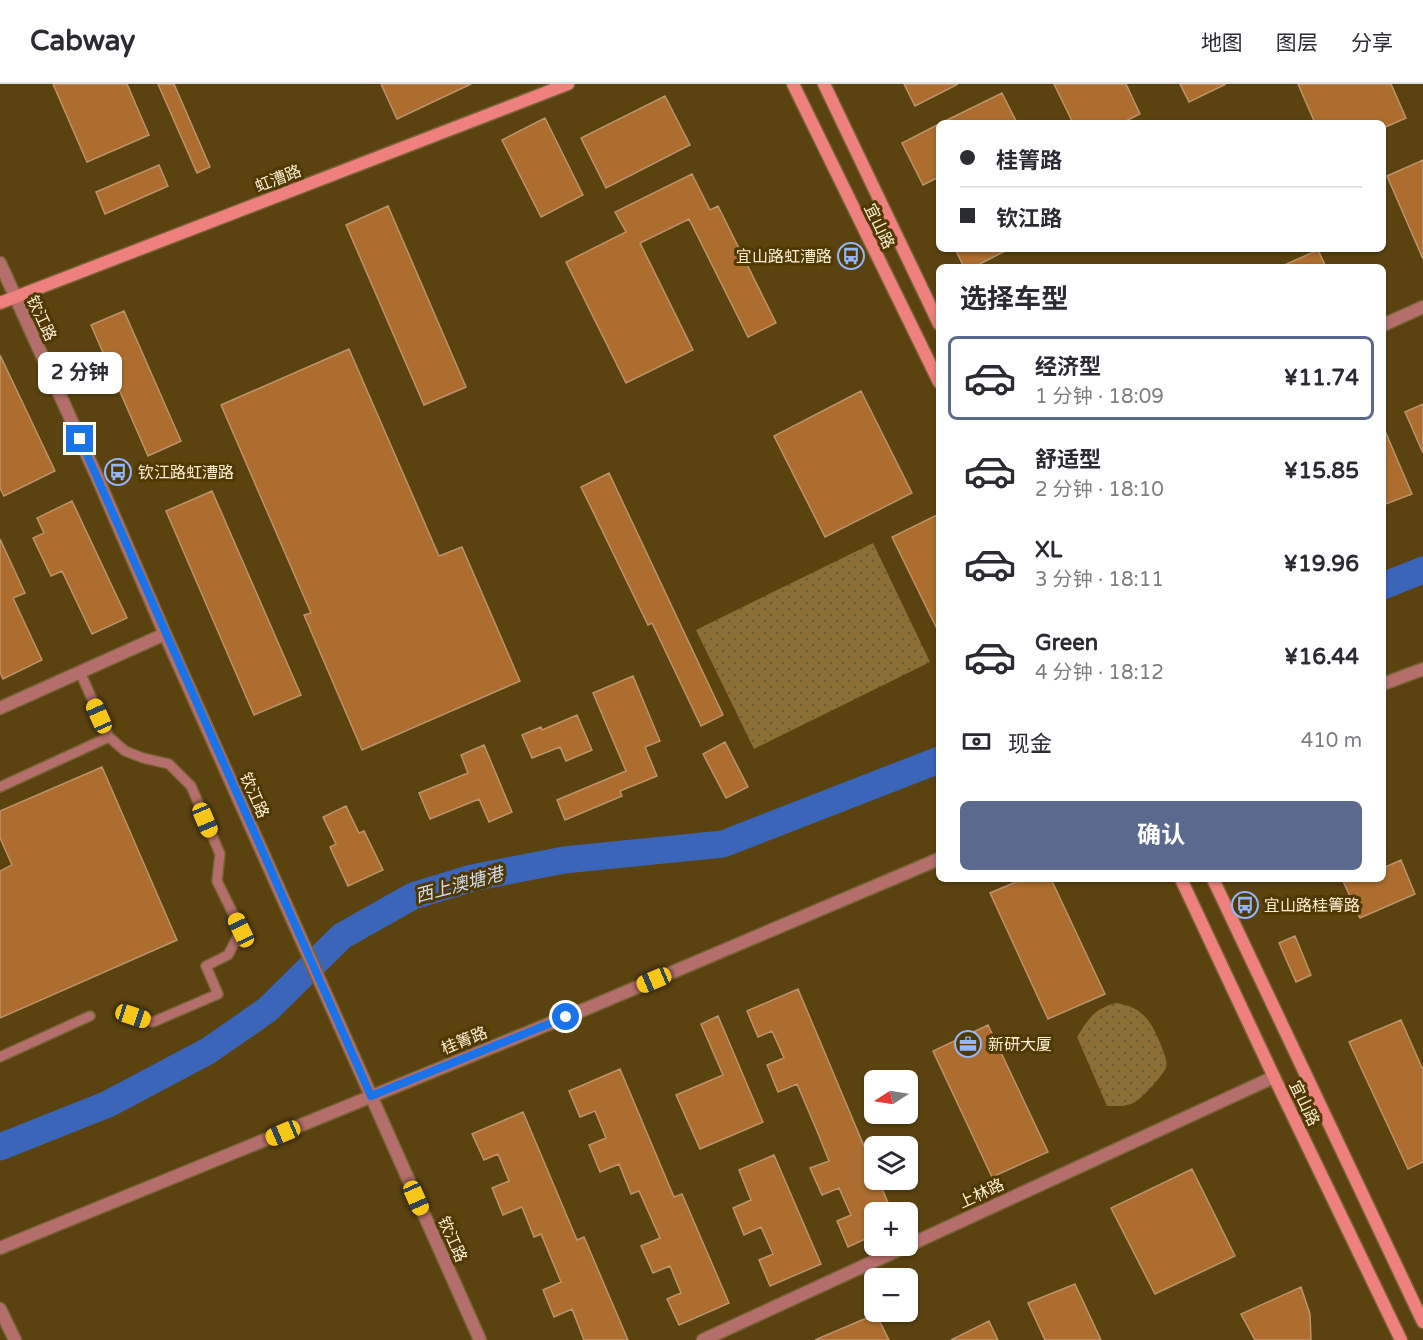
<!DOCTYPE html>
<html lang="zh">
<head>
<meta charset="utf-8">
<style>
  :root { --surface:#fff; --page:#f2f2f3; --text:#2b2b33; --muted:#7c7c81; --line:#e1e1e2; --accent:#596a8e }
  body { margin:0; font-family:"Varela Round","Noto Sans SC",sans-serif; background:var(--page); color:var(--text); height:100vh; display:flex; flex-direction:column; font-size:22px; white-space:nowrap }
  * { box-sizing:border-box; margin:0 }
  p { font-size:20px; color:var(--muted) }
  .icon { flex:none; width:33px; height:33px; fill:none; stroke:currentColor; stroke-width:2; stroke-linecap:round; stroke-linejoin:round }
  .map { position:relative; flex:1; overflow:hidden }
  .details { position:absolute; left:936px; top:180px; width:450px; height:618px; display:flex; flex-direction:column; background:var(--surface); border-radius:9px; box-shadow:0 2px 4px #0004 }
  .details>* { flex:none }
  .top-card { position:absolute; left:936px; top:36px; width:450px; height:132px; border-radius:9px; box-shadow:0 2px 4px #0004; display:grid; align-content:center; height:132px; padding:0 24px; background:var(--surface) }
  .needle { width:39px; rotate:258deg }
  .buttons { position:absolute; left:864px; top:986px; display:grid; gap:12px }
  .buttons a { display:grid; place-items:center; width:54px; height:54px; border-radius:9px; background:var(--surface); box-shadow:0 2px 4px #0004; font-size:30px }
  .end { position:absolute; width:27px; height:27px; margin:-14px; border:8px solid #1a73e8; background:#fff; box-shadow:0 0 0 3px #fff }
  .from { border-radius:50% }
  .bubble { position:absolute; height:42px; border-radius:9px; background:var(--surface); box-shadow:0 2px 4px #0004; font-size:20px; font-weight:700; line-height:42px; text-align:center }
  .car { position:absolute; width:18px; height:36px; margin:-18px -9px; border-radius:8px; box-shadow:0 0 4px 2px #0007; background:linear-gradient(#f5c518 24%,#345 0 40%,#f5c518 0 76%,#345 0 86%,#f5c518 0) }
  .top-card b { display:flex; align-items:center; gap:21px; height:57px; font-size:22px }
  .top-card b+b { border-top:2px solid var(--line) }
  .top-card i { width:15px; height:15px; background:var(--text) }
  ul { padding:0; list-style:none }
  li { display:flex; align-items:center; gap:18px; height:84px; margin:0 12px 9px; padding:0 12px; border:3px solid transparent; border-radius:9px }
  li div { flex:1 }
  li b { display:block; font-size:22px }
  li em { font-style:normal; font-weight:700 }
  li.on { border-color:var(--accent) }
  li>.icon { width:54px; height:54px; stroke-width:1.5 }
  h2 { padding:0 24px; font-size:27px; line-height:72px }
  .pay { display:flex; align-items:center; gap:15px; height:66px; padding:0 24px; font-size:22px }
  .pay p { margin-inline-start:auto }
  .primary-button { display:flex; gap:12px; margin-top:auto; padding:12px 24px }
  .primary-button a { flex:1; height:69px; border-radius:9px; background:var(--accent); color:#fff; font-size:24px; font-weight:700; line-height:69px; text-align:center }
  header { display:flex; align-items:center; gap:36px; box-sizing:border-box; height:84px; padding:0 30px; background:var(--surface); border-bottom:2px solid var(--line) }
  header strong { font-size:28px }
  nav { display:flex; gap:33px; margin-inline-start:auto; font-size:21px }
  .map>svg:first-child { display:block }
</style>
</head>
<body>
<header>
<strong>Cabway</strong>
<nav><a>地图</a><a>图层</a><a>分享</a></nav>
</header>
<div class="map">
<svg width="1423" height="1256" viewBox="0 0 1423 1256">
  <defs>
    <pattern id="grass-dots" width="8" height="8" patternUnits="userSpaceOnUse" patternTransform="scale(1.5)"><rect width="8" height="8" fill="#8c6f35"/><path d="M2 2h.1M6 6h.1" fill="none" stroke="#6c5b3a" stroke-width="1.8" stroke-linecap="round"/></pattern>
  </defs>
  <rect width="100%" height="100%" fill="#5b4310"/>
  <path fill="url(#grass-dots)" d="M873,459L930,578L754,665L696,546Z
    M1116,919C1143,923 1151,937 1161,961C1163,968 1168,976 1166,983C1164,991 1142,1014 1135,1018C1126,1023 1116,1022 1107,1022L1077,953C1089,934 1094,925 1116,919Z"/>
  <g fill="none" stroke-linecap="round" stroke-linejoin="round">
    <path stroke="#3b65b9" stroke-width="27" d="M1383,502L1423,486
      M0,1063L108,1020L208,967L267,926L342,852L413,812L472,794L564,776L723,760L939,676"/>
  </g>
  <path fill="#ac6d2e" stroke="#bd926c" stroke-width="1.5" d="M53,0H127L149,51L87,78Z
    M158,0H174L210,83L197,89Z
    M381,0H471L397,35Z
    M904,0H958L915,22Z
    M1054,0H1126L1140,30L1122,39H1073Z
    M1180,0H1226L1189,18Z
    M1298,0H1391L1406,34L1383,44V39H1315Z
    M1002,9L1017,39H941Z
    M665,12L690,61L606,104L581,54Z
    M545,34L583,111L541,133L502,56Z
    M939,40V93L923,101L902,59Z
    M1423,76V175L1387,92Z
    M159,81L168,102L105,130L96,108Z
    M692,90L710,126L718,122L776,239L748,253L689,135L640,159L693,266L626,299L566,178L626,148L615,128Z
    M388,122L466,303L424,321L346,141Z
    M955,165H1009L974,183H964Z
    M1318,166L1326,183H1280Z
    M124,227L181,357L148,372L91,241Z
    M349,265L439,472L462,463L520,597L362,666L304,531L311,529L221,321Z
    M0,271L55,387L4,412L0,404Z
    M861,307L912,409L825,453L774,352Z
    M1423,320V369L1405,328Z
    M1383,342L1412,410L1383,421Z
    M609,389L723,631L701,642L652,539L648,541L581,403Z
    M212,407L301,611L254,631L166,427Z
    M72,417L127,534L92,550L62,487L51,492L33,454L44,449L37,434Z
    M939,430V549L892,453Z
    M0,455L25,509L13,514L42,576L3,595L0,588Z
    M633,592L660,657L645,663L657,692L620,707L622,712L565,736L557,716L626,687L593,609Z
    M577,631L592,666L566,677L560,663L532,674L522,651L541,643L542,646Z
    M725,658L748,703L726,714L703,670Z
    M484,661L512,728L489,738L479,715L430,735L419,709L468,689L461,671Z
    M102,683L177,856L0,934V787L12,781L0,754V727Z
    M346,722L359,749L364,747L383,786L348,802L330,763L336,760L323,733Z
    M1401,776L1415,810L1360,834L1342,795H1383V784Z
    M1023,795H1051L1105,910L1048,935L990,809Z
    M1295,852L1311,891L1296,898L1279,859Z
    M798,905L874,1086V1095H878L892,1128H874V1151L848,1163L837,1137L851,1131L839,1104L822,1111L810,1084L829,1077L817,1047L797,1000L778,1008L767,981L784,974L772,947L758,953L747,927Z
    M718,932L763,1038L700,1065L676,1011L723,991L701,940Z
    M1401,936L1423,986V1078L1408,1085L1349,958Z
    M988,941L1048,1068L992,1093L933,967Z
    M620,985L674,1113L682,1110L729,1219L679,1241L667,1215L681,1209L670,1182L653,1189L641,1162L660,1154L639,1107L631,1110L619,1080L600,1088L589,1061L606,1054L595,1027L580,1033L569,1007Z
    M523,1028L577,1156L584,1153L628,1256H584L572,1225L554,1233L543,1206L561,1198L541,1150L534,1153L522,1123L503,1131L492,1104L509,1097L498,1070L484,1076L472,1050Z
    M774,1071L821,1180L770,1202L759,1176L773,1170L761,1143L744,1151L733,1124L751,1116L739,1086Z
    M1192,1085L1235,1172L1155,1210L1111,1124Z
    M1075,1200L1101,1256H1045L1028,1219Z
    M1301,1203L1310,1230L1311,1256H1255L1241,1230Z
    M876,1230L889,1256H815Z
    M989,1237L998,1256H951Z"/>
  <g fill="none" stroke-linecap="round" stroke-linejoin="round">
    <defs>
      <path id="service" d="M80,588L109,653
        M0,703L109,653L125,667L143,674L169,680L191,702L220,770L217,797L241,846L228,871L206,882L218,910L153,938L133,932
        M0,973L90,932"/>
      <path id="minor" d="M0,179L98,395L165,550L480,1256
        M1383,241L1423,223
        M0,624L165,550
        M0,1225L15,1256
        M703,1256L1274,993"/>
      <path id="tertiary" d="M1383,600L1423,585
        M0,1164L588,924L939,775"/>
      <path id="secondary" d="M793,0L939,298
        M824,0L939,240
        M0,219L568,0
        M1181,795L1274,993L1401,1256
        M1213,795L1423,1238"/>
    </defs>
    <use href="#service" stroke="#786233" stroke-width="12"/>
    <use href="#minor" stroke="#786233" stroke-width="15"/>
    <use href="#tertiary" stroke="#786233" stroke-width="15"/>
    <use href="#secondary" stroke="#786233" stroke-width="15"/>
    <use href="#service" stroke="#b46e6b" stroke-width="9"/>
    <use href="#minor" stroke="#b46e6b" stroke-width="12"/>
    <use href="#tertiary" stroke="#b46e6b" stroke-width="12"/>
    <use href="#secondary" stroke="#ee807e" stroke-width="12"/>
  </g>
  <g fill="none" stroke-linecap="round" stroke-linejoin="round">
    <path stroke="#1a73e8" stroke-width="8" d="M80,355L371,1012L566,933"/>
  </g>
  <defs>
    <symbol id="bus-ring" viewBox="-11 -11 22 22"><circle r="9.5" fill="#503901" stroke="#92b7fd" stroke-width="1.5"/><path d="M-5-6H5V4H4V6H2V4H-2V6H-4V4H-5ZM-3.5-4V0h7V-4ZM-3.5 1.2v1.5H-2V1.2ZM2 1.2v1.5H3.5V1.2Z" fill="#92b7fd"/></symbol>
    <symbol id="office-ring" viewBox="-11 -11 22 22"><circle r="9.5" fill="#503901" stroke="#92b7fd" stroke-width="1.5"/><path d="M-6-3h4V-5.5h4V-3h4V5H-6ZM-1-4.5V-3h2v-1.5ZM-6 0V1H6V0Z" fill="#92b7fd"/></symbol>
  </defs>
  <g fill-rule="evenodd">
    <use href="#bus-ring" x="836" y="157" width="30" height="30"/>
    <use href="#bus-ring" x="103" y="373" width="30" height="30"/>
    <use href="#bus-ring" x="1230" y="806" width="30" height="30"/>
    <use href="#office-ring" x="953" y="945" width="30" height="30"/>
  </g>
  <g text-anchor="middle" stroke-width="6" stroke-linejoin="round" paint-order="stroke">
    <g font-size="16" fill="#fbedd4" stroke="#503901">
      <text transform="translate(278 94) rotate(-21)" y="6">虹漕路</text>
      <text transform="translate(880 142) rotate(64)" y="6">宜山路</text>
      <text transform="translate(42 234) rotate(65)" y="6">钦江路</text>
      <text transform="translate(255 711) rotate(66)" y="6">钦江路</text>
      <text transform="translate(464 956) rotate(-22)" y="6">桂箐路</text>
      <text transform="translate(1305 1019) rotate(64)" y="6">宜山路</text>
      <text transform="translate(981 1109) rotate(-25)" y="6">上林路</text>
      <text transform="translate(453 1155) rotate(66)" y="6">钦江路</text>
    </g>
    <g font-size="16" fill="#fbedd4" stroke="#503901" text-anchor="start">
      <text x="832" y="178" text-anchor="end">宜山路虹漕路</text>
      <text x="138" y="394">钦江路虹漕路</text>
      <text x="1264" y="827">宜山路桂箐路</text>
      <text x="988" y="966">新研大厦</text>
    </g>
    <g font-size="18" font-style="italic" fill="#d1ddf4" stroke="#503901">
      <text transform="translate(459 801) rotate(-15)" y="6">西上澳塘港</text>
    </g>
  </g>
</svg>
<div class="buttons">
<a><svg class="needle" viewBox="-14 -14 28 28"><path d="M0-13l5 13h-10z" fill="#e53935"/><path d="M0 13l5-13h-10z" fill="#7c7c81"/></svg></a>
<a><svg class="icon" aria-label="layers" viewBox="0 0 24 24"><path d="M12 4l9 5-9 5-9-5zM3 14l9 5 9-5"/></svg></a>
<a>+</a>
<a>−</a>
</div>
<i class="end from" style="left:566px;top:933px"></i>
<i class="end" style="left:80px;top:355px"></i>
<div class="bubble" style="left:38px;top:268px;width:84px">2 分钟</div>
<i class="car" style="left:99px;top:632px;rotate:336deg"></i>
<i class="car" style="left:205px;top:736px;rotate:157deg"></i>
<i class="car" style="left:241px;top:846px;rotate:335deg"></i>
<i class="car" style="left:654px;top:896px;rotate:247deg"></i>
<i class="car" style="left:133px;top:932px;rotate:108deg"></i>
<i class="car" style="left:283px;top:1049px;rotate:247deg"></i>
<i class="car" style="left:416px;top:1114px;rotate:156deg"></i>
<div class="top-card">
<b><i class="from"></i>桂箐路</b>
<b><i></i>钦江路</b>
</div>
<section class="details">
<h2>选择车型</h2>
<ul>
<li class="on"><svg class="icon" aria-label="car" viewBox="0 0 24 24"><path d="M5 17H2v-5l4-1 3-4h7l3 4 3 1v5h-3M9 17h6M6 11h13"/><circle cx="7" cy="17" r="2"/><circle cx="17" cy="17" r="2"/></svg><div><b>经济型</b><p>1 分钟 · 18:09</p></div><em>¥11.74</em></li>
<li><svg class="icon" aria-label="car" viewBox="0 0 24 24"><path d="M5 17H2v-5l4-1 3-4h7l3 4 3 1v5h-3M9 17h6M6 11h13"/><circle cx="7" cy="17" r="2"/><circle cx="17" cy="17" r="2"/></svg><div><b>舒适型</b><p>2 分钟 · 18:10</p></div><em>¥15.85</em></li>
<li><svg class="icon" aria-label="car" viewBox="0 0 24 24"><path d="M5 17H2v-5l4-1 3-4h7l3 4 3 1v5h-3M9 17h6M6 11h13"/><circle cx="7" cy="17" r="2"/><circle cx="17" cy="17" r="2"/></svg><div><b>XL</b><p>3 分钟 · 18:11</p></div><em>¥19.96</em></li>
<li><svg class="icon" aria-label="car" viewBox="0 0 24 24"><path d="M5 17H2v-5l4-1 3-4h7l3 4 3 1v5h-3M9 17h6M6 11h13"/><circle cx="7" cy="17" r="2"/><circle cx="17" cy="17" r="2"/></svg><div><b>Green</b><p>4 分钟 · 18:12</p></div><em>¥16.44</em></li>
</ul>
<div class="pay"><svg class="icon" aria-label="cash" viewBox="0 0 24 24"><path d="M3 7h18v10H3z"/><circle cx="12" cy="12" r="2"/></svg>现金<p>410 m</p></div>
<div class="primary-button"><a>确认</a></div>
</section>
</div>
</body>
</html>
